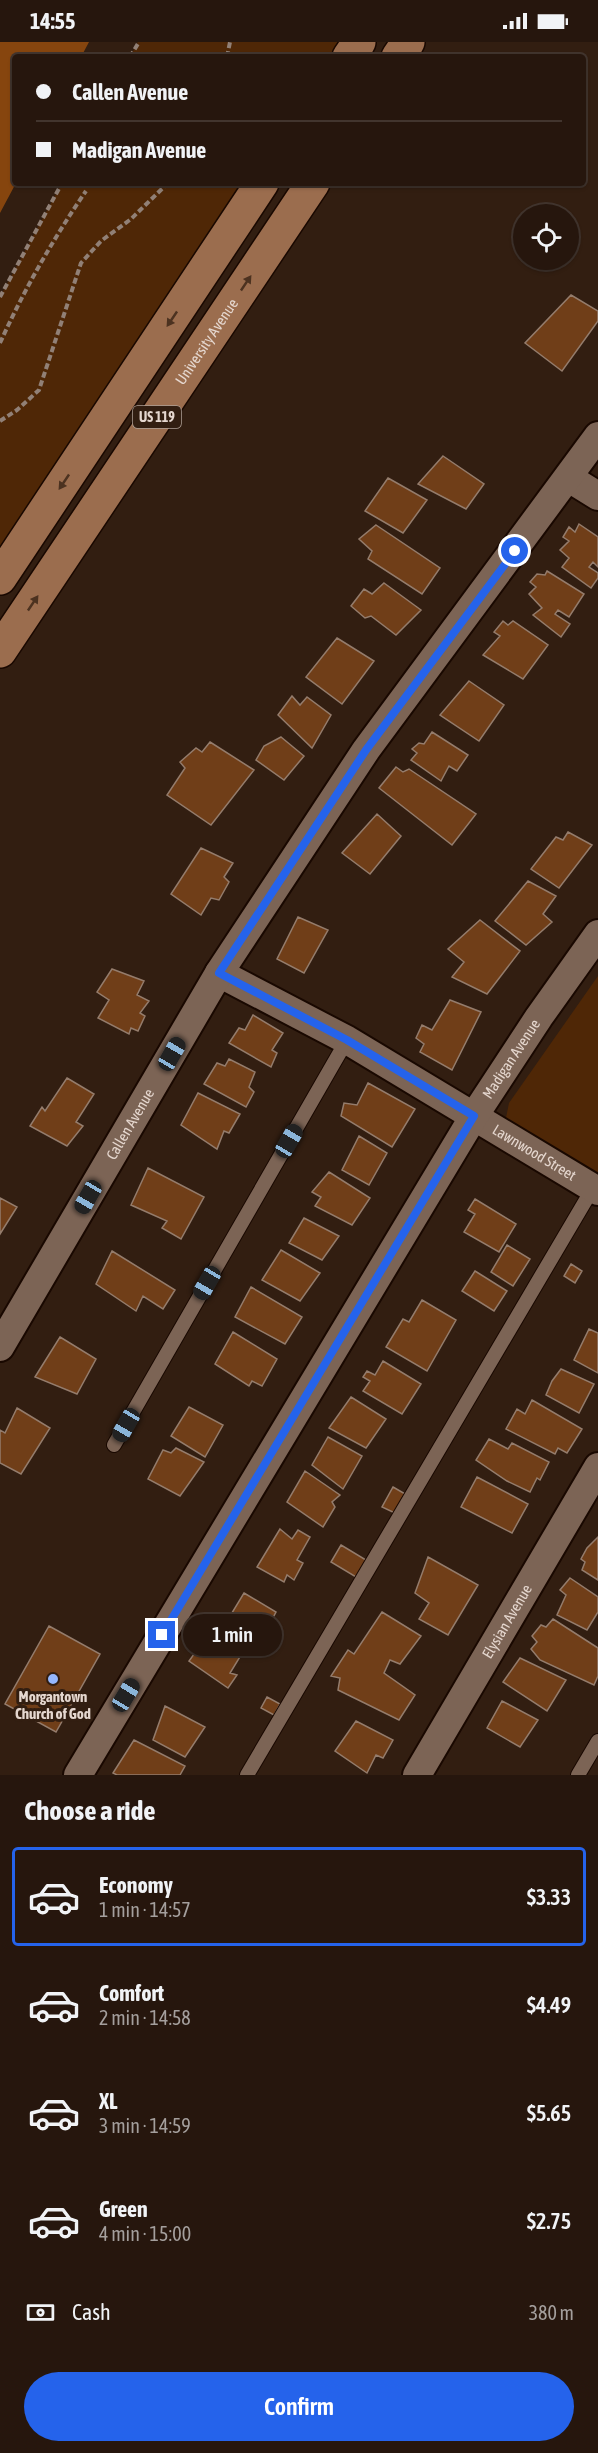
<!DOCTYPE html>
<html lang="en">
<head>
<meta charset="utf-8">
<style>
  :root { --surface:#26160d; --page:#2e1f16; --text:#f1f3f6; --muted:#a49f9d; --line:#42352e; --accent:#2563eb }
  body { margin:0; font-family:"Asap Condensed",sans-serif; background:var(--page); color:var(--text); height:100vh; display:flex; flex-direction:column; font-size:22px; white-space:nowrap }
  * { box-sizing:border-box; margin:0 }
  p { font-size:20px; color:var(--muted) }
  .icon { flex:none; width:33px; height:33px; fill:none; stroke:currentColor; stroke-width:2; stroke-linecap:round; stroke-linejoin:round }
  .map { position:relative; height:1733px; overflow:hidden }
  .side { display:flex; flex-direction:column; background:var(--surface); flex:1 }
  .side>* { flex:none }
  .guide { position:absolute; left:12px; top:12px; width:574px; height:132px; border-radius:6px; box-shadow:0 2px 4px #0004,0 0 0 2px var(--line); display:grid; align-content:center; height:132px; padding:0 24px; background:var(--surface) }
  .controls { position:absolute; left:513px; top:162px; display:grid; gap:12px }
  .controls a { display:grid; place-items:center; width:66px; height:66px; border-radius:50%; background:var(--surface); box-shadow:0 2px 4px #0004,0 0 0 2px var(--line); font-size:30px }
  .end { position:absolute; width:27px; height:27px; margin:-14px; border:8px solid #2563eb; background:#fff; box-shadow:0 0 0 3px #fff }
  .from { border-radius:50% }
  .bubble { position:absolute; height:42px; border-radius:21px; background:var(--surface); box-shadow:0 2px 4px #0004,0 0 0 2px var(--line); font-size:20px; font-weight:600; line-height:42px; text-align:center }
  .car { position:absolute; width:18px; height:36px; margin:-18px -9px; border-radius:8px; box-shadow:0 0 4px 2px #0007; background:linear-gradient(#222 24%,#8ab4d8 0 40%,#222 0 76%,#8ab4d8 0 86%,#222 0) }
  .guide b { display:flex; align-items:center; gap:21px; height:57px; font-size:22px }
  .guide b+b { border-top:2px solid var(--line) }
  .guide i { width:15px; height:15px; background:var(--text) }
  ul { padding:0; list-style:none }
  li { display:flex; align-items:center; gap:18px; height:99px; margin:0 12px 9px; padding:0 12px; border:3px solid transparent; border-radius:6px }
  li div { flex:1 }
  li b { display:block; font-size:22px }
  li em { font-style:normal; font-weight:600 }
  li.current { border-color:var(--accent) }
  li>.icon { width:54px; height:54px; stroke-width:1.5 }
  h2 { padding:0 24px; font-size:27px; line-height:72px }
  .pay { display:flex; align-items:center; gap:15px; height:66px; padding:0 24px; font-size:22px }
  .pay p { margin-inline-start:auto }
  .cta { display:flex; gap:12px; margin-top:auto; padding:12px 24px }
  .cta a { flex:1; height:69px; border-radius:36px; background:var(--accent); color:#fff; font-size:24px; font-weight:600; line-height:69px; text-align:center }
  .status { display:flex; justify-content:space-between; align-items:center; height:42px; padding:0 30px; background:var(--surface); direction:ltr }
  .status svg { height:16px; fill:currentColor }
  .map>svg:first-child { display:block }
</style>
</head>
<body>
<div class="status"><b>14:55</b><svg viewBox="0 0 49 12"><path d="M0 12V9h3v3zM5 12V6h3v6zM10 12V3h3v9zM15 12V0h3v12zM26 1h20v11H26zM47 4h2v5h-2z"/></svg></div>
<div class="map">
<svg width="598" height="1733" viewBox="0 0 598 1733">
  <rect width="100%" height="100%" fill="#321e11"/>
  <path fill="#4f2706" d="M138,0H360L350,15H130Z
    M62,141H265L0,535V255Z
    M598,934V1131L506,1076L509,1061Z"/>
  <path fill="#86450e" d="M0,0H89L81,15H15L16,141L0,171Z"/>
  <path fill="#703e18" stroke="#947c6c" stroke-width="1.5" d="M571,253L598,269V279L562,329L525,301Z
    M443,414L484,442L466,467L418,442Z
    M388,436L427,458L403,491L365,469Z
    M579,482L598,495V525L593,520L589,525L598,531V536L591,546L562,525L569,516L560,508L569,499L563,495L569,485L575,490Z
    M376,483L440,526L422,552L368,517L372,509L359,497Z
    M547,529L584,552L569,575L558,568L555,572L570,582L561,595L533,573L542,566L529,552L536,545L530,540L537,532L545,533Z
    M384,541L421,568L396,593L371,574L365,576L351,564L364,547L372,552Z
    M503,579L508,583L513,579L548,603L523,637L483,613L500,594L494,590Z
    M337,596L374,619L342,662L306,635Z
    M469,639L504,663L479,699L440,673Z
    M292,654L300,663L307,655L331,673L312,706L278,673Z
    M432,690L468,713L457,729L449,724L441,739L411,718L417,711L412,707L419,701L424,702Z
    M281,695L304,714L284,738L256,718L264,704Z
    M210,700L254,728L211,783L167,753L185,726L180,720L196,706L202,710Z
    M396,725L403,730L409,727L476,772L452,803L379,746Z
    M377,772L401,794L370,832L342,811Z
    M568,790L592,803L559,846L531,827L556,795L563,798Z
    M201,806L233,821L224,835L229,840L219,858L211,856L201,873L171,852Z
    M528,839L556,854L543,872L552,880L526,903L495,879Z
    M298,875L328,888L304,931L277,917Z
    M480,878L520,909L487,952L452,935L464,920L448,907Z
    M112,927L144,939L137,953L149,959L140,971L145,974L138,989L131,986L129,992L98,976L109,958L97,950Z
    M450,958L481,970L452,1028L420,1010L424,1002L416,996L422,983L432,988Z
    M253,973L283,991L272,1008L277,1011L271,1025L229,1001L239,986L245,988Z
    M229,1017L255,1030L249,1045L254,1050L246,1065L204,1042L217,1021L225,1024Z
    M67,1036L94,1052L76,1080L83,1084L67,1104L30,1084L42,1065L45,1069Z
    M368,1041L415,1067L392,1105L341,1074L344,1061L357,1063Z
    M198,1051L240,1072L229,1091L224,1089L217,1107L181,1083Z
    M359,1094L387,1111L369,1143L342,1128Z
    M148,1126L204,1155L181,1197L162,1186L167,1179L131,1163Z
    M329,1130L370,1156L352,1183L315,1164L321,1155L312,1150Z
    M0,1156L17,1165L0,1192Z
    M475,1157L516,1182L499,1210L464,1190L475,1172L468,1168Z
    M304,1176L339,1194L322,1218L289,1201Z
    M507,1203L530,1217L513,1244L491,1230Z
    M281,1208L320,1231L300,1259L262,1238Z
    M112,1209L175,1248L163,1267L143,1254L136,1269L96,1242Z
    M571,1222L582,1229L575,1241L564,1234Z
    M475,1229L507,1249L494,1269L462,1249Z
    M251,1245L302,1275L285,1302L235,1275Z
    M422,1258L456,1278L427,1329L386,1305L403,1277L409,1280Z
    M589,1287L598,1291V1331L574,1318Z
    M233,1290L277,1317L262,1344L252,1339L249,1344L215,1322Z
    M60,1295L96,1317L77,1352L35,1335Z
    M383,1319L421,1342L402,1372L363,1349L370,1339L363,1335L367,1329L375,1333Z
    M561,1327L594,1342L579,1371L546,1353L552,1339Z
    M351,1355L386,1377L366,1406L329,1386Z
    M532,1358L582,1387L567,1411L558,1406L555,1412L506,1387L517,1367L525,1372Z
    M189,1365L223,1383L205,1415L171,1394Z
    M17,1366L50,1386L21,1432L0,1421V1388L5,1391Z
    M328,1395L362,1414L343,1447L312,1423Z
    M489,1397L508,1407L512,1401L549,1420L540,1438L537,1436L530,1450L507,1439L476,1418Z
    M176,1406L204,1420L180,1454L148,1437L163,1408L171,1411Z
    M305,1429L340,1453L332,1460L335,1465L323,1485L287,1460Z
    M477,1435L528,1462L512,1491L461,1465Z
    M393,1445L407,1453L397,1472L382,1465Z
    M280,1487L292,1497L298,1488L310,1495L297,1518L303,1521L294,1538L287,1533L284,1540L257,1525Z
    M598,1495V1538L582,1528L585,1520L581,1517L587,1506Z
    M341,1503L366,1518L356,1535L331,1520Z
    M428,1515L478,1543L448,1593L419,1577L429,1561L415,1551Z
    M570,1536L598,1555V1570L587,1588L557,1573L566,1553L560,1548Z
    M244,1551L276,1570L257,1605L224,1584Z
    M382,1570L421,1594L400,1622L390,1618L384,1631L415,1653L399,1678L338,1648L340,1636L331,1634L348,1608L354,1612Z
    M553,1577L598,1606V1634L594,1643L540,1618L531,1607L537,1600L532,1594L541,1583L546,1585Z
    M49,1584L100,1612L56,1690L5,1662Z
    M218,1587L246,1605L230,1631L237,1633L228,1646L189,1619L202,1601L209,1603Z
    M520,1616L566,1638L547,1669L503,1640Z
    M267,1655L280,1662L274,1673L261,1666Z
    M502,1659L538,1678L520,1705L487,1686Z
    M165,1664L205,1685L185,1715L153,1698Z
    M356,1679L393,1698L383,1716L376,1713L367,1731L335,1709Z
    M134,1698L185,1724L180,1733H117L113,1731Z"/>
  <g fill="none" stroke-linecap="round" stroke-linejoin="round">
    <defs>
      <path id="lane" d="M114,1403L347,998
        M247,1733L593,1146
        M578,1733L598,1699"/>
      <g id="street">
        <path d="M569,436L598,454"/>
        <path id="s1" d="M219,931L347,998L598,1149"/>
        <path id="s2" d="M0,1305L219,931L366,708L598,394"/>
        <path id="s3" d="M78,1733L474,1074L539,975L598,892"/>
        <path id="s4" d="M417,1733L598,1425"/>
      </g>
      <g id="primary">
        <path d="M349,15L359,0"/>
        <path d="M398,15L408,0"/>
        <path d="M0,536L262,141"/>
        <path id="s5" d="M0,609L313,141"/>
      </g>
    </defs>
    <use href="#lane" stroke="#190800" stroke-width="16"/>
    <use href="#street" stroke="#190800" stroke-width="32"/>
    <use href="#primary" stroke="#190800" stroke-width="36"/>
    <path stroke="#918076" stroke-width="4" stroke-dasharray="6 3" stroke-linecap="butt" d="M130,15L139,0
      M227,15L230,0
      M0,255L62,141
      M0,301C24,248 53,197 86,149
      M0,379L17,368L39,348L81,221L101,199L131,177L168,141"/>
    <use href="#lane" stroke="#7c6455" stroke-width="14"/>
    <use href="#street" stroke="#7c6455" stroke-width="28"/>
    <use href="#primary" stroke="#9b6d4e" stroke-width="33"/>
  </g>
  <defs><path id="oneway-solid" d="M-6-.8H1V-3.2L6.5 0L1 3.2V.8H-6Z" transform="scale(1.5)"/></defs>
  <g fill="#4c3220">
    <use href="#oneway-solid" transform="translate(246 241) rotate(-56)"/>
    <use href="#oneway-solid" transform="translate(172 277) rotate(124)"/>
    <use href="#oneway-solid" transform="translate(64 440) rotate(124)"/>
    <use href="#oneway-solid" transform="translate(33 561) rotate(-56)"/>
  </g>
  <g fill="none" stroke-linecap="round" stroke-linejoin="round">
    <path stroke="#2563eb" stroke-width="8" d="M162,1593L474,1074L347,998L219,931L366,708L515,509"/>
  </g>
  <circle fill="#95b7fd" stroke="#321e11" stroke-width="2" cx="53" cy="1637" r="6"/>
  <g text-anchor="middle" stroke-width="6" stroke-linejoin="round" paint-order="stroke">
    <rect fill="#321e11" stroke="#afa096" stroke-width="1.5" x="133" y="364" width="48" height="22" rx="4.5"/>
    <g font-size="14" font-weight="bold" fill="#e5d7cf">
      <text x="157" y="380">US 119</text>
    </g>
    <g font-size="15" fill="#e5d7cf" stroke="#321e11">
      <text dy="5" stroke="none"><textPath href="#s5" startOffset="372">University Avenue</textPath></text>
      <text dy="5" stroke="none"><textPath href="#s3" startOffset="837">Madigan Avenue</textPath></text>
      <text dy="5" stroke="none"><textPath href="#s2" startOffset="258">Callen Avenue</textPath></text>
      <text dy="5" stroke="none"><textPath href="#s1" startOffset="363">Lawnwood Street</textPath></text>
      <text dy="5" stroke="none"><textPath href="#s4" startOffset="178">Elysian Avenue</textPath></text>
    </g>
    <g font-size="15" font-weight="bold" fill="#e5d7cf" stroke="#321e11">
      <text x="53" y="1660">Morgantown<tspan x="53" dy="17">Church of God</tspan></text>
    </g>
  </g>
</svg>
<div class="controls">
<a><svg class="icon" aria-label="locate" viewBox="0 0 24 24"><circle cx="12" cy="12" r="6"/><path d="M12 2v4M12 18v4M2 12h4M18 12h4"/></svg></a>
</div>
<i class="end from" style="left:515px;top:509px"></i>
<i class="end" style="left:162px;top:1593px"></i>
<div class="bubble" style="left:183px;top:1572px;width:99px">1 min</div>
<i class="car" style="left:172px;top:1012px;rotate:30deg"></i>
<i class="car" style="left:289px;top:1099px;rotate:30deg"></i>
<i class="car" style="left:88px;top:1155px;rotate:210deg"></i>
<i class="car" style="left:207px;top:1241px;rotate:210deg"></i>
<i class="car" style="left:126px;top:1383px;rotate:210deg"></i>
<i class="car" style="left:126px;top:1653px;rotate:31deg"></i>
<div class="guide">
<b><i class="from"></i>Callen Avenue</b>
<b><i></i>Madigan Avenue</b>
</div>
</div>
<section class="side">
<h2>Choose a ride</h2>
<ul>
<li class="current"><svg class="icon" aria-label="car" viewBox="0 0 24 24"><path d="M5 17H2v-5l4-1 3-4h7l3 4 3 1v5h-3M9 17h6M6 11h13"/><circle cx="7" cy="17" r="2"/><circle cx="17" cy="17" r="2"/></svg><div><b>Economy</b><p>1 min · 14:57</p></div><em>$3.33</em></li>
<li><svg class="icon" aria-label="car" viewBox="0 0 24 24"><path d="M5 17H2v-5l4-1 3-4h7l3 4 3 1v5h-3M9 17h6M6 11h13"/><circle cx="7" cy="17" r="2"/><circle cx="17" cy="17" r="2"/></svg><div><b>Comfort</b><p>2 min · 14:58</p></div><em>$4.49</em></li>
<li><svg class="icon" aria-label="car" viewBox="0 0 24 24"><path d="M5 17H2v-5l4-1 3-4h7l3 4 3 1v5h-3M9 17h6M6 11h13"/><circle cx="7" cy="17" r="2"/><circle cx="17" cy="17" r="2"/></svg><div><b>XL</b><p>3 min · 14:59</p></div><em>$5.65</em></li>
<li><svg class="icon" aria-label="car" viewBox="0 0 24 24"><path d="M5 17H2v-5l4-1 3-4h7l3 4 3 1v5h-3M9 17h6M6 11h13"/><circle cx="7" cy="17" r="2"/><circle cx="17" cy="17" r="2"/></svg><div><b>Green</b><p>4 min · 15:00</p></div><em>$2.75</em></li>
</ul>
<div class="pay"><svg class="icon" aria-label="cash" viewBox="0 0 24 24"><path d="M3 7h18v10H3z"/><circle cx="12" cy="12" r="2"/></svg>Cash<p>380 m</p></div>
<div class="cta"><a>Confirm</a></div>
</section>
</body>
</html>
